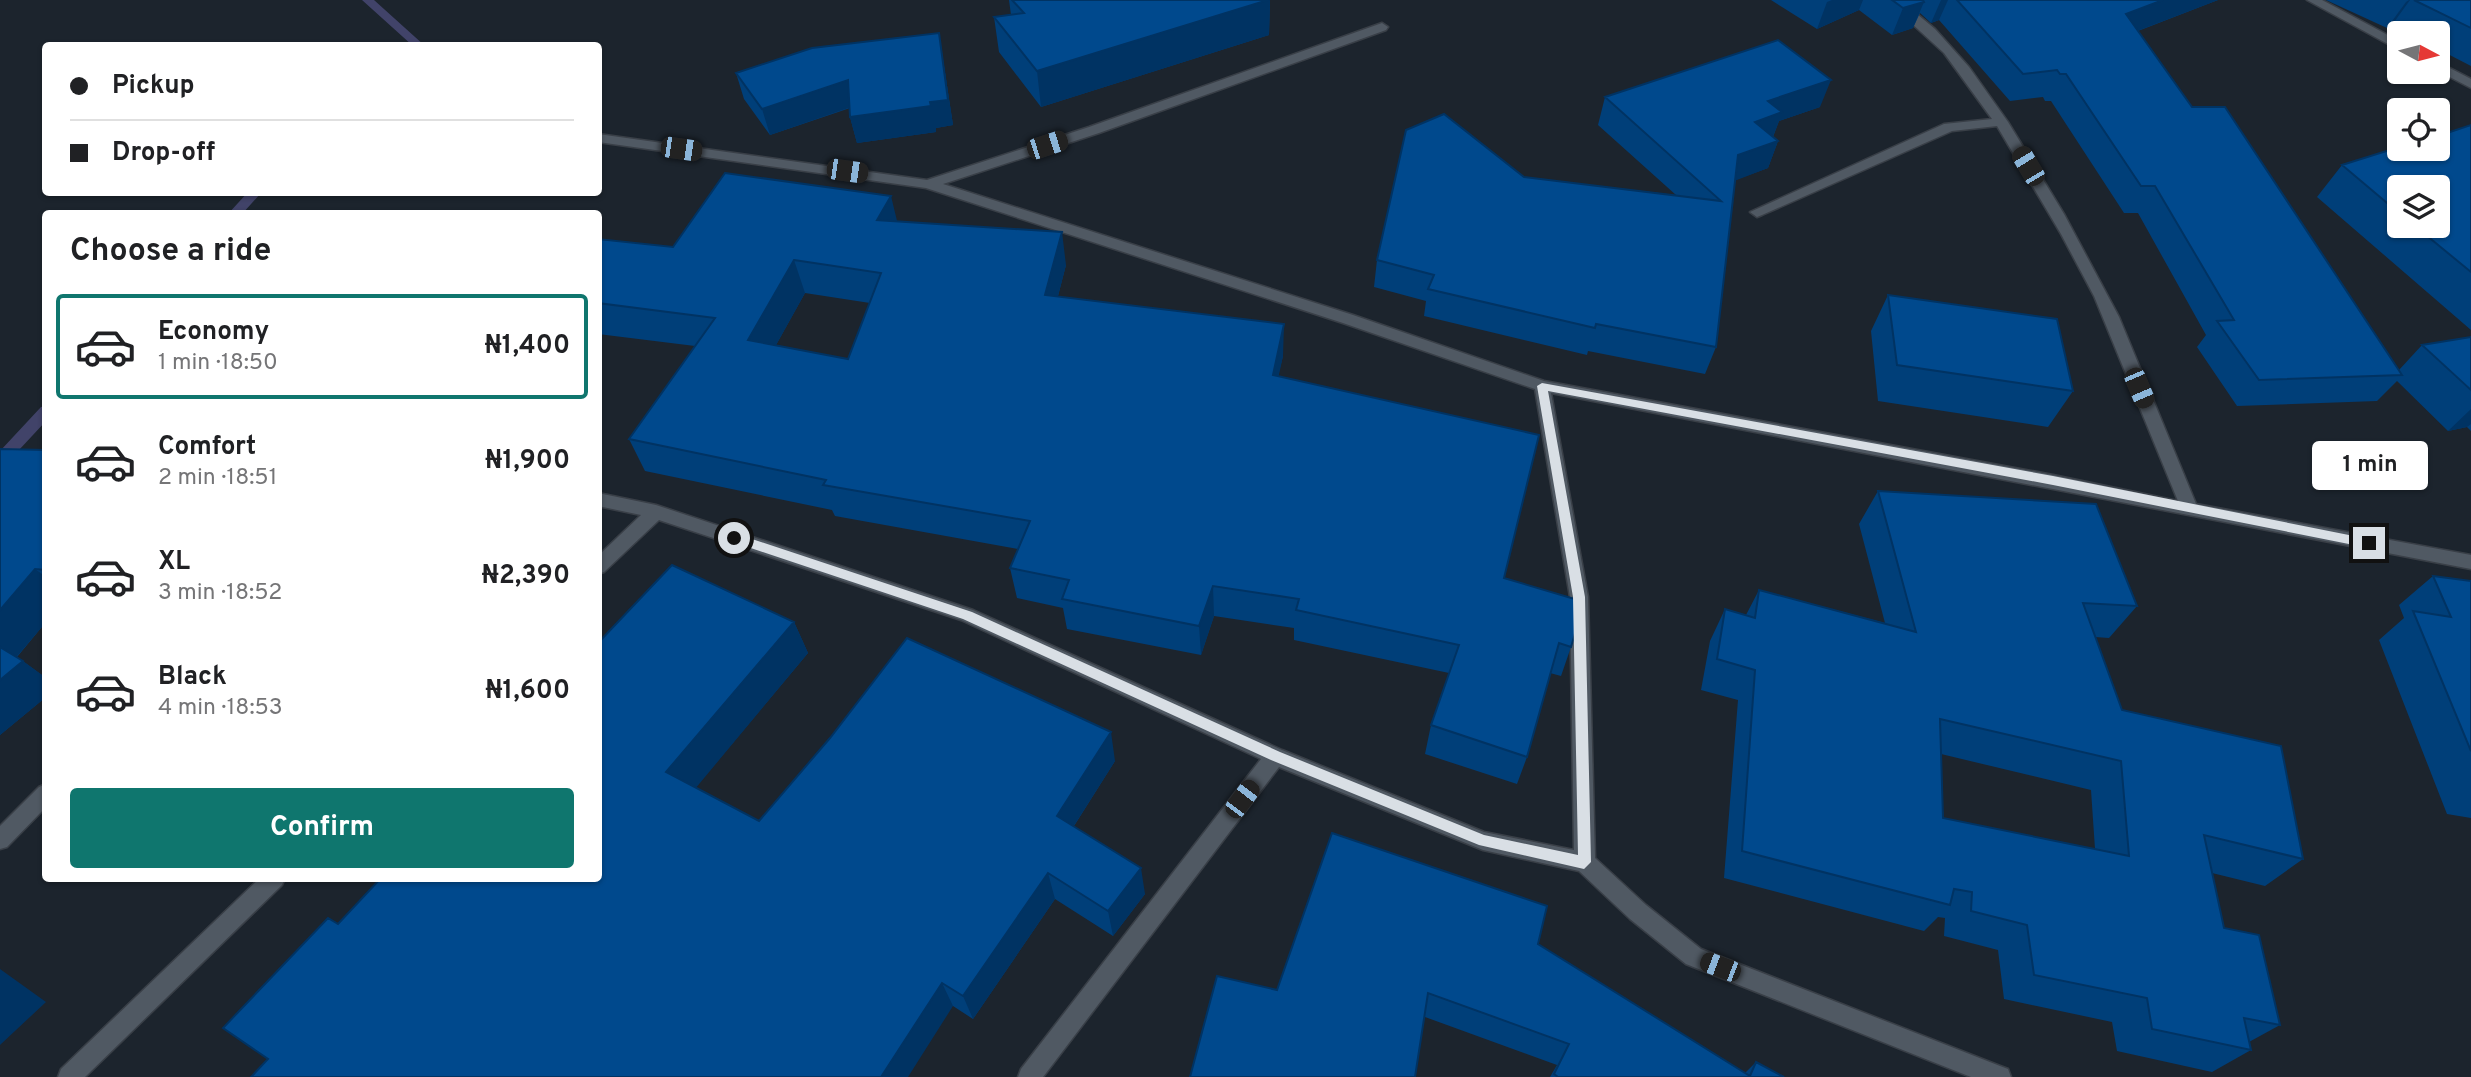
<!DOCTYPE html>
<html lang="en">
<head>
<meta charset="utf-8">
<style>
  :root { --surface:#fff; --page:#f6f6f6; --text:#202124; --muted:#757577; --line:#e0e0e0; --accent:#0f766e }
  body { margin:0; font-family:Overpass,sans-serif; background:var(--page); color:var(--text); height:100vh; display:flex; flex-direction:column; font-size:26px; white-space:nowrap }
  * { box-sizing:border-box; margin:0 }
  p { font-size:23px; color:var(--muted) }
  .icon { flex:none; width:38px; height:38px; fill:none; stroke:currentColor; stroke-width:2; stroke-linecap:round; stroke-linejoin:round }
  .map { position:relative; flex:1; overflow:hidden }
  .side { position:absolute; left:42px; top:210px; width:560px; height:672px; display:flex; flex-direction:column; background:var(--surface); border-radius:7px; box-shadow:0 2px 5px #0004 }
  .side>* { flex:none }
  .guide { position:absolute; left:42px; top:42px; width:560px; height:154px; border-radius:7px; box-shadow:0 2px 5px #0004; display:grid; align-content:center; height:154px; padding:0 28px; background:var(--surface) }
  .needle { width:46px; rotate:97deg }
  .tools { position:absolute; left:2387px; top:21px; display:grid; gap:14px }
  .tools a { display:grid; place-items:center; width:63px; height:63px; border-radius:7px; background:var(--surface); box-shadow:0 2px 5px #0004; font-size:35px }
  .end { position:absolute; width:32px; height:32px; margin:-16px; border:9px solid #d9dfe5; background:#111; box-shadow:0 0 0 4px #111 }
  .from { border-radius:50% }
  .bubble { position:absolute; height:49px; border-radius:7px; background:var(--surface); box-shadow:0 2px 5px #0004; font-size:23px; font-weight:700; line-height:49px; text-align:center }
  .car { position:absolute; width:21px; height:42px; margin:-21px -10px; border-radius:9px; box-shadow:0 0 5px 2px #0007; background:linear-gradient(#222 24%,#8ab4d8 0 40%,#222 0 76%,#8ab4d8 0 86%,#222 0) }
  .guide b { display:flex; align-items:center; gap:24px; height:66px; font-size:26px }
  .guide b+b { border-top:2px solid var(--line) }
  .guide i { width:18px; height:18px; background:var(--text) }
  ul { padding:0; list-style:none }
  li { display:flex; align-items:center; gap:21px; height:105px; margin:0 14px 10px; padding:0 14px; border:4px solid transparent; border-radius:7px }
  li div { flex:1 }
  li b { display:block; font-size:26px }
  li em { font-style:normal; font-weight:700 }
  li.active { border-color:var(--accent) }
  li>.icon { width:63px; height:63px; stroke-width:1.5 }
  h2 { padding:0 28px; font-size:32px; line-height:84px }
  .button { display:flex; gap:14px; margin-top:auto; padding:14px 28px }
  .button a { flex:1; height:80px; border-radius:7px; background:var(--accent); color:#fff; font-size:28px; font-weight:700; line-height:80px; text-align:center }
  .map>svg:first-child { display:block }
</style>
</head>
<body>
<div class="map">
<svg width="2471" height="1077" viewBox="0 0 2471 1077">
  <rect width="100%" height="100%" fill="#1c242d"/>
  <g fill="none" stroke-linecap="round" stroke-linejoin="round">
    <path fill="#414369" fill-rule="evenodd" d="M362,0H374L425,46H413Z
      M248,192H262L242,214H228Z
      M46,406V421L5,465L0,467V451L41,407Z"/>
    <defs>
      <path id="minor" d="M1886,0H1900L1935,29L1969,67L2008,122L2064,214L2119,317L2196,504L2471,555V569L1551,393L1588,597L1595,858L1646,905L1701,949L2000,1066L2008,1069L2011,1077H1971L1686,964L1630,919L1579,871L1483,850L1279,767L1043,1077H1018L1021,1069L1261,759L961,620L659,520L604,572L598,574V556L641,515L598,506V493L656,505L973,610L1282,750L1484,832L1574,850L1570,597L1535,389L1343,323L926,188L598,142V134L927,180L1089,127L1382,23L1388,27L1386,30L1099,133L943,184L1353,315L1544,381L2053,475L2178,501L2094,296L2061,234L1997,126L1952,131L1762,215L1757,217L1750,212L1944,124L1992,119L1944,53Z
        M2307,0H2322L2399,41V50Z
        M2438,62L2471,79V88L2438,71Z
        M46,784V807L7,847L0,849V826L39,787Z
        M260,878H285L282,885L85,1077H58L61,1069Z"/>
    </defs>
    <use href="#minor" stroke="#393f47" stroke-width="3"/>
    <use href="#minor" fill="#505963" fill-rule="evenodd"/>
  </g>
  <path fill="#003f79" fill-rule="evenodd" d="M1009,0H1270L1269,35L1041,107L999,52L994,17L1011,15Z
    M1771,0H2218L2138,31L2192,107L2399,370L2422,345L2471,337V431L2467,427L2448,431L2397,381L2377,401L2237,406L2197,347L2206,335L2138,213H2124L2051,101H2045L2043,97L2010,101L1939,20L1931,23L1920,13L1913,28L1892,35L1859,10L1817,29Z
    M2326,0H2471V66L2438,49V33H2408L2392,25L2387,28Z
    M939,33L953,125L936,128V132L857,143L850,117V108L770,135L744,99L736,73Z
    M1605,97L1820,107L1779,121L1773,137L1778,141L1768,168L1735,180L1716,347L1705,374L1588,351L1587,355L1424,316L1426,301L1374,287L1377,260L1524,177L1676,195L1598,125Z
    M2471,125V330L2317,197L2342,165ZM2399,187L2438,226H2399Z
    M898,221L1066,265L1058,296L1283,356L1278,376L1504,578L1571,647L1561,676L1550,673L1527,757L1517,784L1425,754L1431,725L1449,673L1294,640V628L1214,616L1201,655L1067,629L1063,608L1017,598L1010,568L1018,549L835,516L832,510L645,471L629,439L695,346L598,334V239L673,247ZM805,293L870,303L848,359L776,345Z
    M1888,295L2073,391L2048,427L1878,401L1871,331Z
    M0,449L46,450V622L17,657L46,678V697L0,735Z
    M1878,491L2137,606L2109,638L2095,637L2122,710L2303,859L2265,886L2212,873L2224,928L2280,1025L2249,1042L2251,1050L2212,1072L2117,1051L2112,1022L2004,999L1998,950L1944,936L1945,918L1938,917L1924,931L1724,878L1738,700L1701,690L1710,641L1725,609L1746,615L1759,590L1885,623L1859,524ZM1941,754L2091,790L2095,849L1943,818Z
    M2433,576L2471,581V818L2447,814L2379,640L2404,618L2399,605Z
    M794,622L808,653L695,788L759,821L1115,761L1074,826L1145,894L1113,936L1055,899L973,1019L953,1006L268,1059L338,924Z
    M1538,944L1745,1073L1756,1062L1784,1077H1550L1557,1065L1425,1017L1277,990Z"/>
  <path fill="#003363" d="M1268,0H1270L1269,35L1041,107L1037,71Z
    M1832,0H1863L1859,10L1817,29L1827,2Z
    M1941,0H1948L1939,20L1931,23Z
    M2163,0H2218L2111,41L2126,14Z
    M2409,0H2410L2392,25L2387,28L2406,2Z
    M1924,2L1913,28L1892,35L1903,8Z
    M939,33L953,125L936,128V132L857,143L850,117Z
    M848,80L854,106L770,135L762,109Z
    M1831,80L1820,107L1779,121L1772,139L1755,122L1768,101Z
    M1778,141L1768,168L1729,183L1738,155Z
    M891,196L899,229L877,220Z
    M1062,232L1066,265L1050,327L1045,295Z
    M794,260L805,293L761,372L748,340Z
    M1284,324L1283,356L1272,407L1273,375Z
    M2471,409V424L2467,427L2448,431Z
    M35,569L46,577V622L13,661L0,651V610Z
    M1213,586L1214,616L1201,655L1199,626Z
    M794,622L808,653L685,801L666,772Z
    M23,661L46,678V697L0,735V680Z
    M1111,732L1115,761L1063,843L1057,816Z
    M1141,868L1145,894L1113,936L1108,911Z
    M1048,873L1055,899L973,1019L963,996Z
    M0,969L46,1002L0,1045Z
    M942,983L953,1006L908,1077H881Z"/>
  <path fill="#00498d" stroke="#003363" stroke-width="2" fill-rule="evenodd" d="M1012,0H1268L1037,71L994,17L1024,13Z
    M1892,0H1923L1924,2L1903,8Z
    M1957,0H2163L2126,14L2192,107H2225L2402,375L2259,380L2217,321L2234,320L2155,186H2141L2066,74H2060L2057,70L2023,74Z
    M2414,0H2471V28Z
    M939,33L948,100L930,102L931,106L850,117L848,80L762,109L736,73L812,48Z
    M1778,40L1831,80L1768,101L1782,112L1755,122L1778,141L1738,155L1716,347L1596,324L1595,328L1428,289L1434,275L1377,260L1406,130L1444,114L1524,177L1721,201L1605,97Z
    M2471,125V272L2415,226H2438V187H2399V213L2342,165L2399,147V149H2438V136Z
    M725,173L891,196L877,220L1062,232L1045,295L1284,324L1273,375L1539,435L1504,578L1578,600L1579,620L1571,647L1559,643L1527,757L1431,725L1459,645L1296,610L1299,599L1213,586L1199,626L1062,599L1069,580L1010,568L1030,521L823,485L826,480L629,439L715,318L598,303V239L673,247ZM794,260L881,273L848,359L748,340Z
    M1888,295L2057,319L2073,391L1897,365Z
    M2471,337V390L2422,345Z
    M0,449L46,450V570L35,569L0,610Z
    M1878,491L2096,504L2137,606L2083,603L2122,710L2281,746L2303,859L2204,835L2224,928L2259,935L2280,1025L2244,1018L2251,1050L2152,1029L2147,998L2034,975L2027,925L1971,911L1972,892L1954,889L1950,905L1742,851L1755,670L1717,659L1725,609L1755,618L1759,590L1916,632ZM1940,719L2121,761L2129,856L1943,818Z
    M672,565L794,622L666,772L759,821L830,738L907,638L1111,732L1057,816L1141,868L1108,911L1048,873L963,996L942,983L881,1077H251L268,1059L223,1028L328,918L338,924L381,878H598V643Z
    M2433,576L2471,581V751L2413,611L2451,617Z
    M0,647L23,661L0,680Z
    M1332,833L1547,906L1538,944L1750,1076L1756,1062L1784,1077H1558L1554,1074L1569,1044L1428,993L1415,1077H1190L1217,976L1277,990Z"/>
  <path fill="#d9dfe5" d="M1542,383L2053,476L2369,539L2375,543L2369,548L2053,485L1548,391L1585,597L1591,862L1584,869L1479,845L1271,760L963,619L730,541L728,538L734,533L972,612L1280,752L1484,835L1578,855L1573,597L1537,386Z"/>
</svg>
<div class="tools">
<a><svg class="needle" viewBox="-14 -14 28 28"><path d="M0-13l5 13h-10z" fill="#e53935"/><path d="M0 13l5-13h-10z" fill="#757577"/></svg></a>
<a><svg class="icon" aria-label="locate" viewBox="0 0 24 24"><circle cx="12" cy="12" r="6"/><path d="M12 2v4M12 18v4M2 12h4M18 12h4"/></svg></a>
<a><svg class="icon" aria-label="layers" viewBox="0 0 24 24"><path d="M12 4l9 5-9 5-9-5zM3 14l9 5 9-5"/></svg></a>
</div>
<i class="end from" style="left:734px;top:538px"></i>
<i class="end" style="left:2369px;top:543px"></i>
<div class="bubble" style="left:2312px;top:441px;width:116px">1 min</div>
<i class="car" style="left:1047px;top:145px;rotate:72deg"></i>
<i class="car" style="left:681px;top:149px;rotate:98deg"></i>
<i class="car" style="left:2028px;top:166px;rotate:329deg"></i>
<i class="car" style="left:847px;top:171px;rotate:98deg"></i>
<i class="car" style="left:2139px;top:388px;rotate:157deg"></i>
<i class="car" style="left:1242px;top:799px;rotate:37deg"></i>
<i class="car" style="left:1720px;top:967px;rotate:291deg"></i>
<div class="guide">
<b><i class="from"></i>Pickup</b>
<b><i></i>Drop-off</b>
</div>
<section class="side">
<h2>Choose a ride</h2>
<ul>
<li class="active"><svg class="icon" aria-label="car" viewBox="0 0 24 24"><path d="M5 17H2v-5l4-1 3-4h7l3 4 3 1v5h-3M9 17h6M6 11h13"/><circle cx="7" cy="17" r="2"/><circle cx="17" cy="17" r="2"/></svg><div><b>Economy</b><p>1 min · 18:50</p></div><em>₦1,400</em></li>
<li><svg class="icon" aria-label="car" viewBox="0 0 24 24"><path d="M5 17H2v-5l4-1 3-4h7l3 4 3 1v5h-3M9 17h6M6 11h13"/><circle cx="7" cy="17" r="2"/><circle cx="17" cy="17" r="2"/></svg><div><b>Comfort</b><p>2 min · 18:51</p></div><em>₦1,900</em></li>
<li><svg class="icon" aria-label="car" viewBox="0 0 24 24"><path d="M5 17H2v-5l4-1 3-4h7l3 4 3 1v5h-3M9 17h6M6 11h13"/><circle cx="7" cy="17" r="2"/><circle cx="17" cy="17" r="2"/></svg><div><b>XL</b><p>3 min · 18:52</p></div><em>₦2,390</em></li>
<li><svg class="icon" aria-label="car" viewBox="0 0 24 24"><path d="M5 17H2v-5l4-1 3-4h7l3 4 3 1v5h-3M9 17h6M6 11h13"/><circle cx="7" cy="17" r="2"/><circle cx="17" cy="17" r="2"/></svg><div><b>Black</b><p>4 min · 18:53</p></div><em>₦1,600</em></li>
</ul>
<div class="button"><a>Confirm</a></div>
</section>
</div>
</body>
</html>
